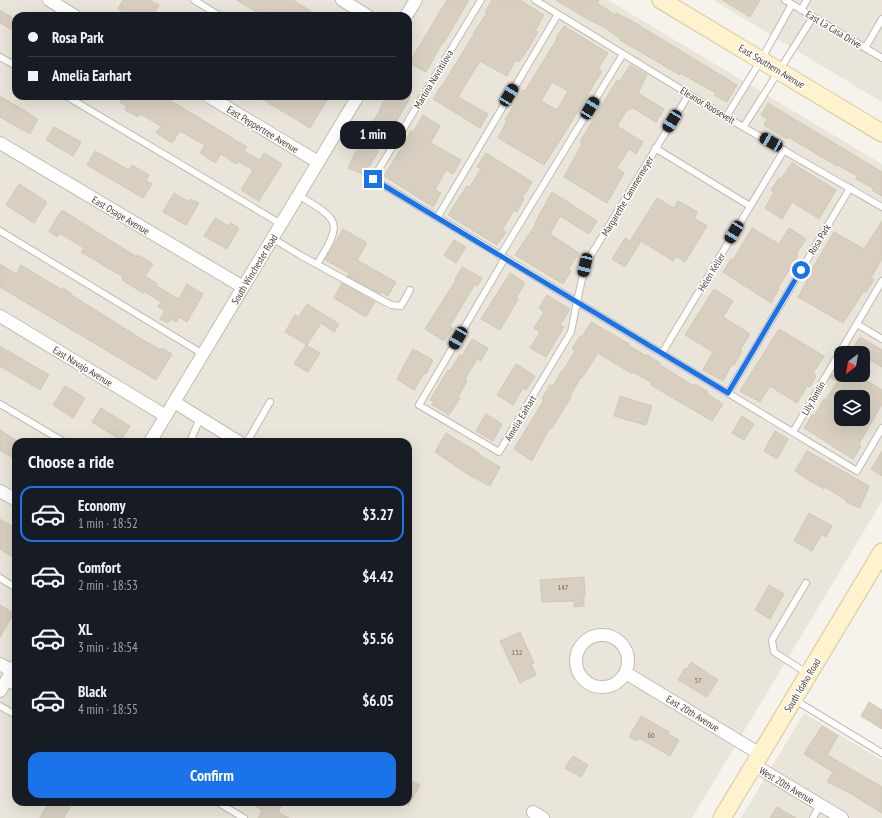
<!DOCTYPE html>
<html lang="en">
<head>
<meta charset="utf-8">
<style>
  :root { --surface:#171b24; --page:#242831; --text:#f1f3f6; --muted:#9ea1a6; --line:#363941; --accent:#1a73e8 }
  body { margin:0; font-family:"PT Sans Narrow",sans-serif; background:var(--page); color:var(--text); height:100vh; display:flex; flex-direction:column; font-size:15px; white-space:nowrap }
  * { box-sizing:border-box; margin:0 }
  p { font-size:13px; color:var(--muted) }
  .icon { flex:none; width:22px; height:22px; fill:none; stroke:currentColor; stroke-width:2; stroke-linecap:round; stroke-linejoin:round }
  .map { position:relative; flex:1; overflow:hidden }
  .panel { position:absolute; left:12px; top:438px; width:400px; height:368px; display:flex; flex-direction:column; background:var(--surface); border-radius:12px; box-shadow:0 4px 16px #0002 }
  .panel>* { flex:none }
  .banner { position:absolute; left:12px; top:12px; width:400px; height:88px; border-radius:12px; box-shadow:0 4px 16px #0002; display:grid; align-content:center; height:88px; padding:0 16px; background:var(--surface) }
  .needle { width:26px; rotate:211deg }
  .buttons { position:absolute; left:834px; top:346px; display:grid; gap:8px }
  .buttons a { display:grid; place-items:center; width:36px; height:36px; border-radius:8px; background:var(--surface); box-shadow:0 4px 16px #0002; font-size:20px }
  .end { position:absolute; width:18px; height:18px; margin:-9px; border:5px solid #1a73e8; background:#fff; box-shadow:0 0 0 2px #fff }
  .from { border-radius:50% }
  .bubble { position:absolute; height:28px; border-radius:12px; background:var(--surface); box-shadow:0 4px 16px #0002; font-size:13px; font-weight:700; line-height:28px; text-align:center }
  .car { position:absolute; width:12px; height:24px; margin:-12px -6px; border-radius:5px; box-shadow:0 0 3px 1px #0007; background:linear-gradient(#222 24%,#8ab4d8 0 40%,#222 0 76%,#8ab4d8 0 86%,#222 0) }
  .banner b { display:flex; align-items:center; gap:14px; height:38px; font-size:15px }
  .banner b+b { border-top:1px solid var(--line) }
  .banner i { width:10px; height:10px; background:var(--text) }
  ul { padding:0; list-style:none }
  li { display:flex; align-items:center; gap:12px; height:56px; margin:0 8px 6px; padding:0 8px; border:2px solid transparent; border-radius:12px }
  li div { flex:1 }
  li b { display:block; font-size:15px }
  li em { font-style:normal; font-weight:700 }
  li.selected { border-color:var(--accent) }
  li>.icon { width:36px; height:36px; stroke-width:1.5 }
  h2 { padding:0 16px; font-size:18px; line-height:48px }
  .cta { display:flex; gap:8px; margin-top:auto; padding:8px 16px }
  .cta a { flex:1; height:46px; border-radius:12px; background:var(--accent); color:#fff; font-size:16px; font-weight:700; line-height:46px; text-align:center }
  .map>svg:first-child { display:block }
</style>
</head>
<body>
<div class="map">
<svg width="882" height="818" viewBox="0 0 882 818">
  <rect width="100%" height="100%" fill="#f6f3ec"/>
  <path fill="#eae5da" fill-rule="evenodd" d="M0,0H608L882,164V501L692,818H0ZM16,16H408V96H16ZM841,353H863V375H841ZM841,397H863V419H841ZM16,442H408V802H16Z
    M713,0H882V102L804,55Z
    M804,713L882,760V818H741Z"/>
  <path fill="#d8cfc1" stroke="#d3c7b4" fill-rule="evenodd" d="M123,0H150L159,5L153,16H130L118,9Z
    M237,0H293L319,16H275L266,11L263,16Z
    M447,0H469L445,41L444,40L426,72L409,63Z
    M492,0H520L544,15L535,31L538,32L530,46L519,62L516,60L507,76L480,61L458,97L488,114L480,128L433,99L441,86H442L474,34H473L487,13L485,12Z
    M556,0H599L597,3L615,15L616,13L632,21L737,85L727,102L714,95L716,93L680,73V75L620,40L621,39L604,27L587,19Z
    M722,0H760L750,17Z
    M0,10L16,20V32L0,23Z
    M564,26L608,53L598,69L602,71L564,134L544,165L498,138L507,121L505,120L523,90L525,91L557,39L556,38ZM552,82L568,91L557,110L541,101Z
    M630,65L647,75L638,93L664,109L656,122L633,108L627,110L617,126L643,142L636,154L629,149L617,168L624,173L607,203L564,177L582,144L580,142L617,80L620,81Z
    M0,96L38,119L30,134L0,117Z
    M124,96H163L247,147L244,151L259,160L264,153L282,164L259,201L241,190L253,170L238,161L236,164L221,154L215,163L200,153L205,145L180,131L172,143L156,133L161,126L140,114L138,117L125,110L127,106L120,102Z
    M257,96H320L327,100L310,128Z
    M387,96H411L389,134L377,151L378,152L369,167L368,166L364,175L348,168L354,155L373,125L372,124L381,108H380Z
    M768,103L882,172V196L872,190L873,188L856,179L857,176L838,165L837,166L788,137L787,139L764,125L767,119L761,115Z
    M423,115L440,126L431,142V143L461,160L453,174L446,170L435,190L441,193L433,207L384,176L404,144L411,130L413,132Z
    M54,127L81,142L73,156L46,140Z
    M95,151L129,170L132,165L149,175L146,181L152,184L143,198L87,165Z
    M486,153L532,182L522,198L524,199L517,212L514,210L502,230L506,232L497,245L448,215L467,186L470,187L481,169L477,167Z
    M792,163L836,190L819,219L792,202L782,219L765,208L774,192L771,190L779,178L781,179Z
    M19,184L47,202L34,223L6,205Z
    M552,192L597,221L589,234L560,216L550,234L579,253L568,270L571,271L563,284L515,255L536,224L535,223Z
    M174,193L189,202L191,199L199,203L186,225L163,212Z
    M657,198L674,208L678,201L698,212L694,218L707,226L685,262L676,256L673,261L641,241L625,267L612,259L625,238L630,241Z
    M62,210L137,257L138,255L153,264L145,276L157,284L156,286L179,299L187,284L203,294L187,322L179,317L176,322L171,319L168,323L160,319L165,311L158,307L161,302L144,291L143,293L122,280L123,277L81,252L84,248L59,233L57,237L49,231Z
    M215,218L228,226L231,223L239,228L227,249L204,236Z
    M882,221V259L871,278L874,280L866,292L864,291L843,323L798,297L808,279H806L834,232L864,249Z
    M752,228L779,244L789,228L806,239L796,254L798,256L778,288L779,289L771,303L723,272L731,259L733,260Z
    M343,229L367,243L357,260L396,282L388,296L381,292L380,294L347,276L349,273L325,260Z
    M454,240L466,247L456,263L444,255Z
    M0,264L16,274L21,265L62,290L63,288L71,293L70,294L143,340L161,350L162,348L172,354L156,380L0,287Z
    M462,267L482,278L477,286L475,284L450,326L453,328L444,341L425,329L456,280L455,279Z
    M510,273L525,283L516,298L518,299L500,330L481,319Z
    M342,283L375,302L366,317L334,298Z
    M714,289L733,301L723,317L750,334L740,350L742,351L734,365L732,364L723,381L703,370L713,352L685,335Z
    M547,295L570,309L560,325L564,327L546,357L530,348L540,332L534,328L544,312L539,308Z
    M307,304L339,324L334,332L321,323L307,345L285,332L295,315L299,317Z
    M591,322L629,344L628,345L646,356L647,355L660,363V365L694,386L695,384L708,392L707,394L723,404L712,421L651,385L652,383L633,372L632,374L598,353L582,378L581,377L570,396L571,397L552,428L550,427L532,461L514,449L544,400L542,399L550,385L553,386L562,370L563,371L575,351L572,349L580,336L582,337Z
    M779,329L824,356L813,373L816,376L810,387L807,386L797,403L770,386L760,402L740,391Z
    M860,337L882,350V367L863,356V353H858L852,350Z
    M472,339L488,348L481,361L477,359L465,379L467,381L458,397L460,398L449,415L431,404L436,403L430,400L448,370L450,371L460,355L462,356Z
    M306,345L320,353L308,372L294,364Z
    M0,346L49,375L40,390L0,366Z
    M413,349L433,360L426,374L424,373L414,390L397,379Z
    M516,364L535,376L526,390L523,388L513,405L497,395Z
    M832,375H857L882,390V404L859,444L861,446L853,459L804,428L812,415L814,416L824,399L826,400L837,382L830,377ZM841,397H863V419H841Z
    M65,386L85,398L73,418L53,405Z
    M620,396L652,406L646,425L614,416Z
    M101,408L130,426L121,440L92,422Z
    M486,414L502,424L493,441L476,431Z
    M742,416L754,424L744,440L732,433Z
    M0,430L16,440V460L0,450Z
    M775,431L788,439L777,459L764,451Z
    M446,433L479,453L478,454L500,467L490,486L469,475L435,452Z
    M807,451L869,486L860,508L846,502V500L825,487L824,489L810,481L795,471Z
    M882,451V476L871,469Z
    M809,513L832,526L826,537L822,534L812,551L794,541Z
    M0,519L16,528V559L0,549Z
    M584,577L585,595H584V606L574,607V601L542,602L540,580Z
    M769,585L784,594L770,619L755,610Z
    M0,605L14,613L0,637Z
    M520,632L534,663L531,664L536,675L520,683L500,641Z
    M691,662L718,680L707,697L678,680L685,668L687,669Z
    M869,702L882,710V729L861,716Z
    M641,716L669,732L668,734L679,740L670,756L639,738L637,741L629,737Z
    M822,726L838,736L827,755L882,787V813L848,792L827,782L833,772L804,754Z
    M573,756L588,765L581,777L565,768Z
    M408,779L420,785L408,806Z
    M49,802H73L64,818H40Z
    M248,802H284L278,812L289,818H258L262,810Z
    M777,807L796,818H770Z"/>
  <g fill="none" stroke-linecap="round" stroke-linejoin="round">
    <defs>
      <path id="service" d="M194,0L220,16
        M481,0L373,179L505,258L419,405L499,452L571,332L577,302L857,471L882,428
        M535,0L726,117L882,207
        M785,0L882,58
        M801,10L807,0
        M865,48L882,19
        M0,57L16,66
        M66,96L281,224
        M726,117L761,60L792,4
        M744,126L813,17
        M655,148L750,206
        M298,195C339,220 344,221 317,264
        M437,218L558,14
        M0,231L203,354
        M272,238L300,255L391,305L401,306L410,290
        M500,256L623,54
        M505,258L577,302L585,265L689,94
        M857,324L882,339
        M662,353L784,150
        M728,393L850,188
        M0,404L64,442
        M793,432L882,281
        M190,442L200,418
        M247,442L270,402
        M0,578L16,588
        M806,583L772,640L774,652L807,673
        M6,682L16,688
        M795,700L882,753
        M0,706L16,715
        M217,802L244,818
        M813,818L820,805"/>
      <path id="minor" d="M49,0L75,16
        M342,0L368,16
        M406,16L416,0
        M208,96L318,162
        M0,143L243,287
        M0,316L166,416
        M174,402L239,442
        M150,442L358,96
        M0,491L16,500
        M576 661a26 26 0 1 1 52 0a26 26 0 1 1-52 0Z
        M0,664L12,671
        M626,673L760,754
        M0,691L16,665
        M754,765L842,818
        M533,812L543,818"/>
      <path id="secondary" d="M661,0L882,133
        M722,818L882,552"/>
    </defs>
    <use href="#service" stroke="#c2bbae" stroke-width="8"/>
    <use href="#minor" stroke="#c2bbae" stroke-width="14"/>
    <use href="#secondary" stroke="#d6c79b" stroke-width="19"/>
    <use href="#service" stroke="#fff" stroke-width="6"/>
    <use href="#minor" stroke="#fff" stroke-width="12"/>
    <use href="#secondary" stroke="#fff3cd" stroke-width="17"/>
  </g>
  <g fill="none" stroke-linecap="round" stroke-linejoin="round">
    <path stroke="#1a73e8" stroke-width="5" d="M373,179L728,393L801,270"/>
  </g>
  <g text-anchor="middle" stroke-width="3" stroke-linejoin="round" paint-order="stroke">
    <g font-size="8" fill="#6e675b">
      <text x="563" y="590">147</text>
      <text x="517" y="655">152</text>
      <text x="698" y="683">57</text>
      <text x="651" y="738">60</text>
    </g>
    <g font-size="10" fill="#4b4439" stroke="#fff">
      <text transform="translate(834 29) rotate(31)" y="4">East La Casa Drive</text>
      <text transform="translate(772 66) rotate(31)" y="4">East Southern Avenue</text>
      <text transform="translate(433 79) rotate(-59)" y="4">Martina Navritilova</text>
      <text transform="translate(708 105) rotate(31)" y="4">Eleanor Roosevelt</text>
      <text transform="translate(263 129) rotate(31)" y="4">East Peppertree Avenue</text>
      <text transform="translate(627 196) rotate(-59)" y="4">Margarethe Cammermeyer</text>
      <text transform="translate(121 215) rotate(31)" y="4">East Osage Avenue</text>
      <text transform="translate(819 239) rotate(-59)" y="4">Rosa Park</text>
      <text transform="translate(254 269) rotate(-59)" y="4">South Winchester Road</text>
      <text transform="translate(711 272) rotate(-59)" y="4">Helen Keller</text>
      <text transform="translate(83 366) rotate(31)" y="4">East Navajo Avenue</text>
      <text transform="translate(813 398) rotate(-60)" y="4">Lily Tomlin</text>
      <text transform="translate(520 418) rotate(-59)" y="4">Amelia Earhart</text>
      <text transform="translate(802 685) rotate(-59)" y="4">South Idaho Road</text>
      <text transform="translate(693 713) rotate(31)" y="4">East 20th Avenue</text>
      <text transform="translate(787 785) rotate(31)" y="4">West 20th Avenue</text>
    </g>
  </g>
</svg>
<div class="buttons">
<a><svg class="needle" viewBox="-14 -14 28 28"><path d="M0-13l5 13h-10z" fill="#e53935"/><path d="M0 13l5-13h-10z" fill="#9ea1a6"/></svg></a>
<a><svg class="icon" aria-label="layers" viewBox="0 0 24 24"><path d="M12 4l9 5-9 5-9-5zM3 14l9 5 9-5"/></svg></a>
</div>
<i class="end from" style="left:801px;top:270px"></i>
<i class="end" style="left:373px;top:179px"></i>
<div class="bubble" style="left:340px;top:121px;width:66px">1 min</div>
<i class="car" style="left:509px;top:95px;rotate:31deg"></i>
<i class="car" style="left:590px;top:108px;rotate:31deg"></i>
<i class="car" style="left:672px;top:121px;rotate:211deg"></i>
<i class="car" style="left:771px;top:142px;rotate:300deg"></i>
<i class="car" style="left:734px;top:232px;rotate:211deg"></i>
<i class="car" style="left:585px;top:265px;rotate:193deg"></i>
<i class="car" style="left:458px;top:338px;rotate:210deg"></i>
<div class="banner">
<b><i class="from"></i>Rosa Park</b>
<b><i></i>Amelia Earhart</b>
</div>
<section class="panel">
<h2>Choose a ride</h2>
<ul>
<li class="selected"><svg class="icon" aria-label="car" viewBox="0 0 24 24"><path d="M5 17H2v-5l4-1 3-4h7l3 4 3 1v5h-3M9 17h6M6 11h13"/><circle cx="7" cy="17" r="2"/><circle cx="17" cy="17" r="2"/></svg><div><b>Economy</b><p>1 min · 18:52</p></div><em>$3.27</em></li>
<li><svg class="icon" aria-label="car" viewBox="0 0 24 24"><path d="M5 17H2v-5l4-1 3-4h7l3 4 3 1v5h-3M9 17h6M6 11h13"/><circle cx="7" cy="17" r="2"/><circle cx="17" cy="17" r="2"/></svg><div><b>Comfort</b><p>2 min · 18:53</p></div><em>$4.42</em></li>
<li><svg class="icon" aria-label="car" viewBox="0 0 24 24"><path d="M5 17H2v-5l4-1 3-4h7l3 4 3 1v5h-3M9 17h6M6 11h13"/><circle cx="7" cy="17" r="2"/><circle cx="17" cy="17" r="2"/></svg><div><b>XL</b><p>3 min · 18:54</p></div><em>$5.56</em></li>
<li><svg class="icon" aria-label="car" viewBox="0 0 24 24"><path d="M5 17H2v-5l4-1 3-4h7l3 4 3 1v5h-3M9 17h6M6 11h13"/><circle cx="7" cy="17" r="2"/><circle cx="17" cy="17" r="2"/></svg><div><b>Black</b><p>4 min · 18:55</p></div><em>$6.05</em></li>
</ul>
<div class="cta"><a>Confirm</a></div>
</section>
</div>
</body>
</html>
